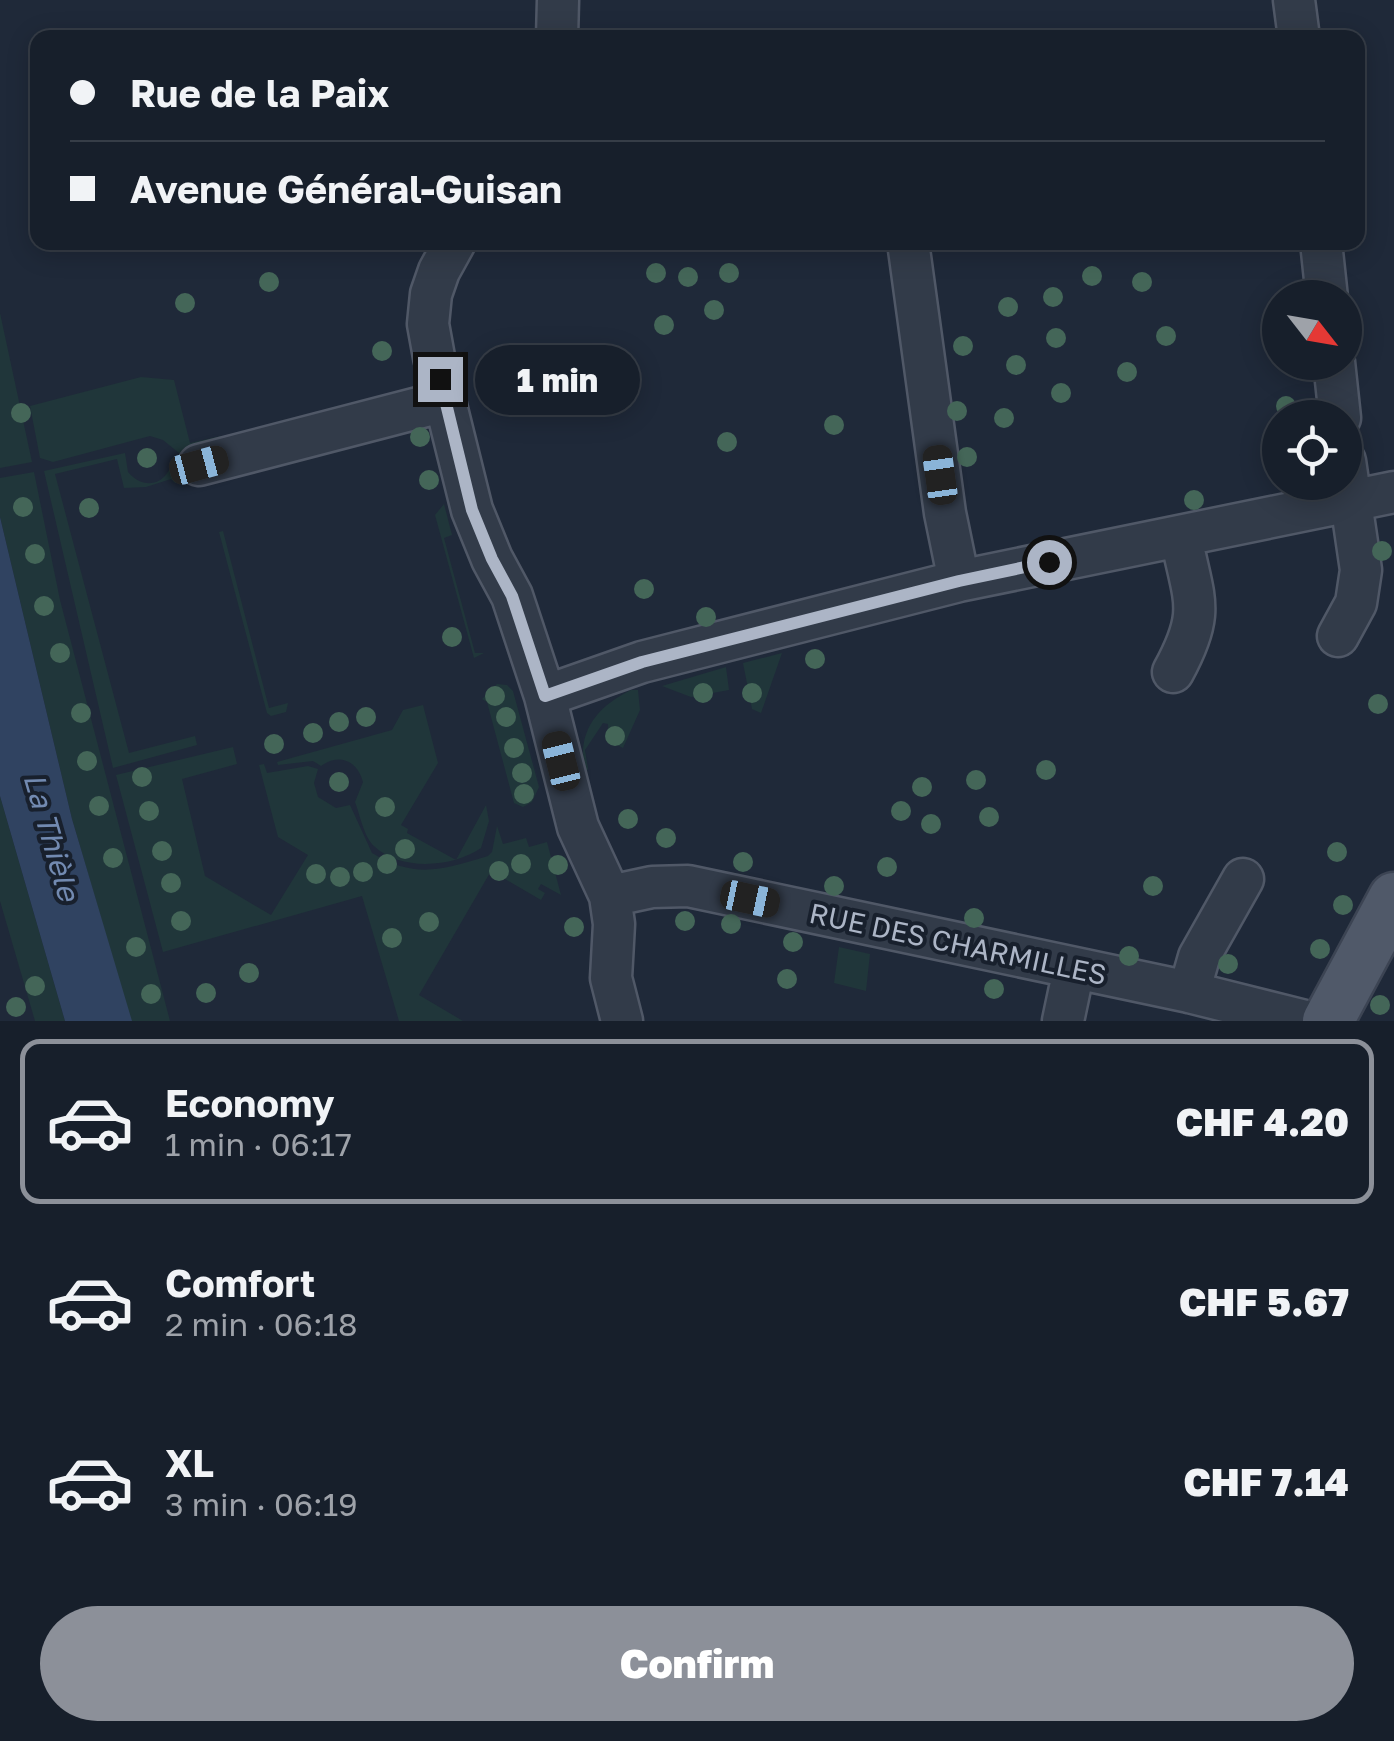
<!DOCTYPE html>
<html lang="en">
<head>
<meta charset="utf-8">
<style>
  :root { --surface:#171f2b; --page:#202733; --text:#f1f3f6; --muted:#9ea2a9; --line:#363d47; --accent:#8c9099 }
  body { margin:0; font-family:"Golos Text",sans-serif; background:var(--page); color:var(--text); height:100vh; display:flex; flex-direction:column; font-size:38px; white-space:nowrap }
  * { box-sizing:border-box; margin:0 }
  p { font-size:32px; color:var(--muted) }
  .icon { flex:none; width:55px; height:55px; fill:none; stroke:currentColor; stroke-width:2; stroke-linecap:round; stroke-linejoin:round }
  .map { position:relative; height:1021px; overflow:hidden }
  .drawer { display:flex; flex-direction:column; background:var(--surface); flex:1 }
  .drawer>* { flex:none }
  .hud { position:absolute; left:30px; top:30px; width:1335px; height:220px; border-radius:20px; box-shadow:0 5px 25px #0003,0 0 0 2px var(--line); display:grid; align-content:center; height:220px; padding:0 40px; background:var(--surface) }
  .needle { width:65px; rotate:121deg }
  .controls { position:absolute; left:1262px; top:280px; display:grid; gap:20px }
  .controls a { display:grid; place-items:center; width:100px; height:100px; border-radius:50%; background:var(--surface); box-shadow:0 5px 25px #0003,0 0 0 2px var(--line); font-size:50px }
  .end { position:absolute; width:45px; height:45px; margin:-22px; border:12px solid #acb5c6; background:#111; box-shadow:0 0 0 5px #111 }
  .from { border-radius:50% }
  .bubble { position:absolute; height:70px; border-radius:35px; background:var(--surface); box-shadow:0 5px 25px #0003,0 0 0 2px var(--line); font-size:32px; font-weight:800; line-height:70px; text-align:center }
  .car { position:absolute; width:30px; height:60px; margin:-30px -15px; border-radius:12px; box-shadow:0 0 8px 2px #0007; background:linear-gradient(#222 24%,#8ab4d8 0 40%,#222 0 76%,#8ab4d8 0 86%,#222 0) }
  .hud b { display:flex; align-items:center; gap:35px; height:95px; font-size:38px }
  .hud b+b { border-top:2px solid var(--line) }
  .hud i { width:25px; height:25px; background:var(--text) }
  ul { padding:18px 0 0; list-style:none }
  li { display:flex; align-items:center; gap:30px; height:165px; margin:0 20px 15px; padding:0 20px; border:5px solid transparent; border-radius:20px }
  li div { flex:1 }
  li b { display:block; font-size:38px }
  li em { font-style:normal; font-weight:800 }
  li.current { border-color:var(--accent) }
  li>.icon { width:90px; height:90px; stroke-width:1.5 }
  .cta { display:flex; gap:20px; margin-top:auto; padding:20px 40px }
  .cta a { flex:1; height:115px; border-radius:60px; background:var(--accent); color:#fff; font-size:40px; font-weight:800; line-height:115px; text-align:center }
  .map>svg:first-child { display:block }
</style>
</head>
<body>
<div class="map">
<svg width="1394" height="1021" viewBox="0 0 1394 1021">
  <rect width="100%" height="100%" fill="#1f2939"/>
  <path fill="#20363a" d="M0,313L32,462L0,468Z
    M141,377L174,380L190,443L221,436L224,447L179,453L163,440L150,436L53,462L40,458L30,406Z
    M125,453L128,472C145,492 168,484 173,459L198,477L175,483L171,479L146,487L124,488L117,459L55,474L129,753L195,736L197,745L113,768L44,471Z
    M34,472L60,600L170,1021H131L72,819L0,517V478Z
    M444,504L452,535L444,538L475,653H484L474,658L435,515Z
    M223,531L269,708L288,703L286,712L271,716L267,713L219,532Z
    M782,653L761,713L752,709L743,663Z
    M726,667L729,690L691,697L662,686Z
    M497,684L507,685L513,691L539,787L532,802L523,807L514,803L487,702L482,699Z
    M631,690H638L640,710L623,748L609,741L608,724L603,723L585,750L588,769L585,773C576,733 596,707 631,690Z
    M423,705L438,763L401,825L408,829L407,833L456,860L486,805L489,821L481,848C454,867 401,872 374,846C364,837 360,815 355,802L363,782C357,760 339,753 321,766L313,761L278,765L277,762L392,730L403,710Z
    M233,747L237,764L182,779L205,876L271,915L308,855L278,837L259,765L264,764L267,773L308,766L318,769L314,783L318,797L336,808L350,805L372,853C417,880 443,869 488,856L492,852L497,826L503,844L526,838L529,847L547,842L561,895L541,884L538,889L545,893L541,900L491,871L419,995L463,1021H399L362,896L163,952L116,775Z
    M0,796L65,1021H35L0,901Z
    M839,947L870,954L866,991L834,983Z"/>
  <path fill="#304361" d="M0,517L72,819L132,1021H65L0,796Z"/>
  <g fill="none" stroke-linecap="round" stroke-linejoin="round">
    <defs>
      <path id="minor" d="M1294,0L1299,38
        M557,38L558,0
        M455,242L439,271L431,294L428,324L434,357L472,510L492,559L512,596L545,696L578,827L610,896L614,924L611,978L622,1021
        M908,242L945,513L959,581
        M1321,242L1327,298
        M1334,362L1340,418
        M199,465L445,401
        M1338,636L1356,603L1361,570L1345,461
        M1173,672C1207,610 1193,600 1181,536
        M545,696L642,662L959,581L1394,492
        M610,896L652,887L688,886L1189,992L1305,1021
        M1189,992L1199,957L1243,879
        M1063,1021L1074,969"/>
      <path id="major" d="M1328,1021L1394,898"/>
    </defs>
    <use href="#minor" stroke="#505867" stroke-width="45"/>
    <use href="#major" stroke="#3c4453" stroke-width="55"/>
    <use href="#minor" stroke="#323b49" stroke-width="40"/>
    <use href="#major" stroke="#505969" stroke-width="50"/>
  </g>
  <g fill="#446658">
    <circle cx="656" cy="273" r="10"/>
    <circle cx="729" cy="273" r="10"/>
    <circle cx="1092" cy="276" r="10"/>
    <circle cx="688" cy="277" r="10"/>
    <circle cx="269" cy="282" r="10"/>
    <circle cx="1142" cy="282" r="10"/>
    <circle cx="1053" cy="297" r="10"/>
    <circle cx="185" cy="303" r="10"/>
    <circle cx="1008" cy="307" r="10"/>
    <circle cx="714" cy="310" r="10"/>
    <circle cx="664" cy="325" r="10"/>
    <circle cx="1166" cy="336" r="10"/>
    <circle cx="1056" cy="338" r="10"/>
    <circle cx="963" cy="346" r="10"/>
    <circle cx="382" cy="351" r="10"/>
    <circle cx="1016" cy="365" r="10"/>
    <circle cx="1127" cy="372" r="10"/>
    <circle cx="1061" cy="393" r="10"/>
    <circle cx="1286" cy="406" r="10"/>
    <circle cx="957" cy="411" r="10"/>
    <circle cx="21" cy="413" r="10"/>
    <circle cx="1004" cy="418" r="10"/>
    <circle cx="834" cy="425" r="10"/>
    <circle cx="420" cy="437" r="10"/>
    <circle cx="727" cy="442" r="10"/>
    <circle cx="967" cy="457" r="10"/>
    <circle cx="147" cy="458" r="10"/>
    <circle cx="429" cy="480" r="10"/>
    <circle cx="1194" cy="500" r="10"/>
    <circle cx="23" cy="507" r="10"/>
    <circle cx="89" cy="508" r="10"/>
    <circle cx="1382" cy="551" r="10"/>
    <circle cx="35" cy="554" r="10"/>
    <circle cx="644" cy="589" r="10"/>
    <circle cx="44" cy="606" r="10"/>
    <circle cx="706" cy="617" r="10"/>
    <circle cx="452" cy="637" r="10"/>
    <circle cx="60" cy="653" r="10"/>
    <circle cx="815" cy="659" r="10"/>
    <circle cx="703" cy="693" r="10"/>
    <circle cx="752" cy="693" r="10"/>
    <circle cx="495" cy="696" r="10"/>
    <circle cx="1378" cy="704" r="10"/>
    <circle cx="81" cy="713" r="10"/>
    <circle cx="366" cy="717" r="10"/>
    <circle cx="506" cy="717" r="10"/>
    <circle cx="339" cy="722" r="10"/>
    <circle cx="313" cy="733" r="10"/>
    <circle cx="615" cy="736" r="10"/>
    <circle cx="274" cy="744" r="10"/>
    <circle cx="514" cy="748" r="10"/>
    <circle cx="87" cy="761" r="10"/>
    <circle cx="1046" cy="770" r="10"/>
    <circle cx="522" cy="773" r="10"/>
    <circle cx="142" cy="777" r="10"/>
    <circle cx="976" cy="780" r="10"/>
    <circle cx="339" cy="782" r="10"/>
    <circle cx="922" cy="787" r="10"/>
    <circle cx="524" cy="794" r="10"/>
    <circle cx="99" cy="806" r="10"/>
    <circle cx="385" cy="807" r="10"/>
    <circle cx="149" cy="811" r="10"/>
    <circle cx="901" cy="811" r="10"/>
    <circle cx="989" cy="817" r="10"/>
    <circle cx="628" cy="819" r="10"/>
    <circle cx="931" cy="824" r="10"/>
    <circle cx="666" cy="838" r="10"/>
    <circle cx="405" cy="849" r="10"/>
    <circle cx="162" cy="851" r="10"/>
    <circle cx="1337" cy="852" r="10"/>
    <circle cx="113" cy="858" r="10"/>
    <circle cx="743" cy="862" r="10"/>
    <circle cx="387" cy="864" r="10"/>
    <circle cx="521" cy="864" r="10"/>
    <circle cx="558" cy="865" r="10"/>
    <circle cx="887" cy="867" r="10"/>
    <circle cx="499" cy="871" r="10"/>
    <circle cx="363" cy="872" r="10"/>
    <circle cx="316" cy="874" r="10"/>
    <circle cx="340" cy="877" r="10"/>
    <circle cx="171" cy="883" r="10"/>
    <circle cx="834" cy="886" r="10"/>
    <circle cx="1153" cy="886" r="10"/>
    <circle cx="1343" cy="905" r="10"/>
    <circle cx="974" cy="918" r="10"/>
    <circle cx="181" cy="921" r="10"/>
    <circle cx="685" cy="921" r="10"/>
    <circle cx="429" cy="922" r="10"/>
    <circle cx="731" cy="924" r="10"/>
    <circle cx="574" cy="927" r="10"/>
    <circle cx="392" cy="938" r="10"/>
    <circle cx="793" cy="942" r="10"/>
    <circle cx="136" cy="947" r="10"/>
    <circle cx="1320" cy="949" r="10"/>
    <circle cx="1129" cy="956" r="10"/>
    <circle cx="1228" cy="964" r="10"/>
    <circle cx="249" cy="973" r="10"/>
    <circle cx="787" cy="979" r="10"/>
    <circle cx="35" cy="986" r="10"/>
    <circle cx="994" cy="989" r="10"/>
    <circle cx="206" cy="993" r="10"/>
    <circle cx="151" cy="994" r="10"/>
    <circle cx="1380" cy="1005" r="10"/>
    <circle cx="16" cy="1007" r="10"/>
  </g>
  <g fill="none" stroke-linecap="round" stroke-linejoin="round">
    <path stroke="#acb5c6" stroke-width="12" d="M440,379L472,510L492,559L512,596L545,696L642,662L959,581L1049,562"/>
  </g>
  <g text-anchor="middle" stroke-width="8" stroke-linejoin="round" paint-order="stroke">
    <g font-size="28" fill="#acb5c6" stroke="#18202d">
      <text transform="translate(958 944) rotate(12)" y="10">RUE DES CHARMILLES</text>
    </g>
    <g font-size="30" font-style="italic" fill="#728ab1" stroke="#18202d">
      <text transform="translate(51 837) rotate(74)" y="10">La Thièle</text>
    </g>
  </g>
</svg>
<div class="controls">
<a><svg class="needle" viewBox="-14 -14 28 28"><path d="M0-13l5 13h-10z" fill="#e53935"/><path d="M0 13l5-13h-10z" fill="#9ea2a9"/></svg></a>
<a><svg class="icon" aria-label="locate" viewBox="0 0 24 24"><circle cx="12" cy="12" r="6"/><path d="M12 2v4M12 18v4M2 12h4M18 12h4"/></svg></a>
</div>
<i class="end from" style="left:1049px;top:562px"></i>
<i class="end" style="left:440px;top:379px"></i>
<div class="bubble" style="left:475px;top:345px;width:165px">1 min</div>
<i class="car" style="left:199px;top:465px;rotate:75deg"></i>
<i class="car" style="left:940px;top:475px;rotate:352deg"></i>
<i class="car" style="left:561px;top:761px;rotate:346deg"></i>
<i class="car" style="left:750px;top:899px;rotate:102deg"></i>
<div class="hud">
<b><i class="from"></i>Rue de la Paix</b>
<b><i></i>Avenue Général-Guisan</b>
</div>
</div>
<section class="drawer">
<ul>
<li class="current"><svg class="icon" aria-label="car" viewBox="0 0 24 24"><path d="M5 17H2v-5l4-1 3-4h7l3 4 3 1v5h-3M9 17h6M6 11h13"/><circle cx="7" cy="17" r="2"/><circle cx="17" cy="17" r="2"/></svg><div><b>Economy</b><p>1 min · 06:17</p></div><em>CHF 4.20</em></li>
<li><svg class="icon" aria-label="car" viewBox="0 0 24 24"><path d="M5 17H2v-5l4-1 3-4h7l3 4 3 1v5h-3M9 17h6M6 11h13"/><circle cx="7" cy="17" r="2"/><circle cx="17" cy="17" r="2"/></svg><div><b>Comfort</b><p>2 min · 06:18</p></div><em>CHF 5.67</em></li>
<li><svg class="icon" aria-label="car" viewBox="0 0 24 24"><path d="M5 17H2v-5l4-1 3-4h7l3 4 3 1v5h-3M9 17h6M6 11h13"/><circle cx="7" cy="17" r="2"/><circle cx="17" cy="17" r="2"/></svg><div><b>XL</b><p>3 min · 06:19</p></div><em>CHF 7.14</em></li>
</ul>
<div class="cta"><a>Confirm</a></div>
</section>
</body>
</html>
